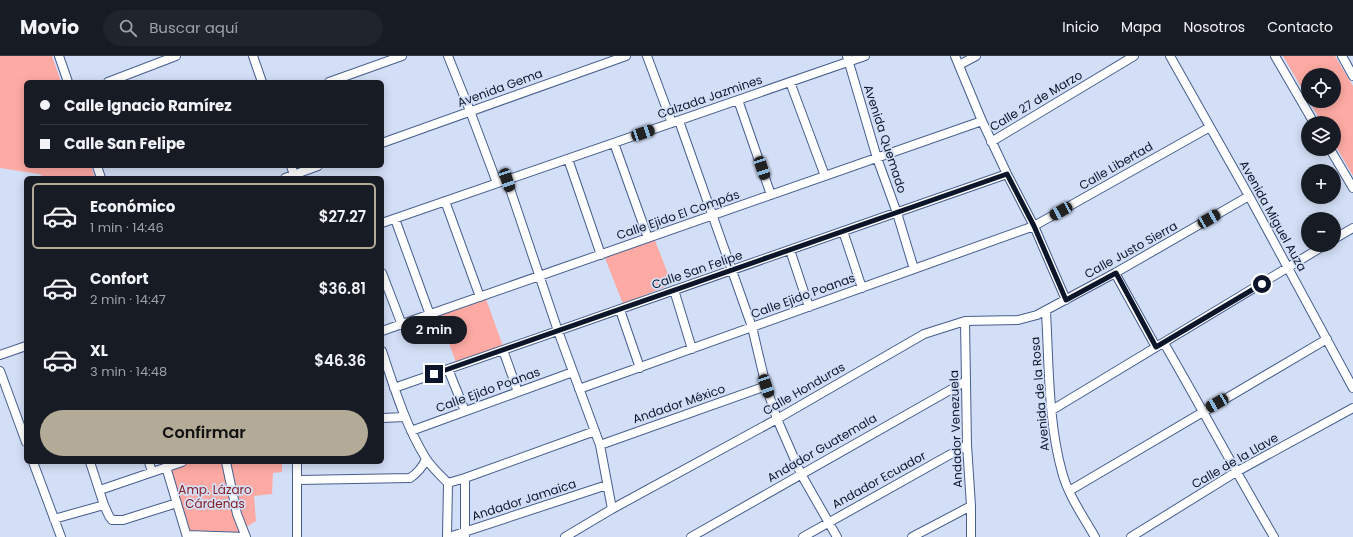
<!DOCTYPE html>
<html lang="es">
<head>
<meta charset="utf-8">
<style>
  :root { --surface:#171b24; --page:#20242c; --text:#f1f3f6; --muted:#9ea1a6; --line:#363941; --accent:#b3ab97 }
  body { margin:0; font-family:Poppins,sans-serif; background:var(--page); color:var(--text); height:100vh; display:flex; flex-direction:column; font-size:15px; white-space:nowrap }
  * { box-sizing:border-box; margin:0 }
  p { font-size:13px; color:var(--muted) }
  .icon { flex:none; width:22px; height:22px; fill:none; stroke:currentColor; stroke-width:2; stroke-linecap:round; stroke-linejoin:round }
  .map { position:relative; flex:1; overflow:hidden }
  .sheet { position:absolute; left:24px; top:120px; width:360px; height:288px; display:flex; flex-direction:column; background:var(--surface); border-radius:6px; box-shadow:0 2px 10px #0003 }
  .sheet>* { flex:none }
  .guide { position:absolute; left:24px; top:24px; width:360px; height:88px; border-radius:6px; box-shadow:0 2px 10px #0003; display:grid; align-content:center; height:88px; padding:0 16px; background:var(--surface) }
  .controls { position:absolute; left:1301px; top:12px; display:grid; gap:8px }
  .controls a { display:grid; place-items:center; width:40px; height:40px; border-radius:50%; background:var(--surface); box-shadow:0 2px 10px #0003; font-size:20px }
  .end { position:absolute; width:18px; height:18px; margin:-9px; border:5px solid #0c1529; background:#fff; box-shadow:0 0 0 2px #fff }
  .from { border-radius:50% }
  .bubble { position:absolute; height:28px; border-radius:14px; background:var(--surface); box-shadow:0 2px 10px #0003; font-size:13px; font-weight:600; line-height:28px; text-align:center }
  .car { position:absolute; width:12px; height:24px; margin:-12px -6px; border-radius:5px; box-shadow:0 0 3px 1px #0007; background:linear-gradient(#222 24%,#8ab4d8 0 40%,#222 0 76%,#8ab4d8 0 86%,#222 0) }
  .guide b { display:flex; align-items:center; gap:14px; height:38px; font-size:15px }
  .guide b+b { border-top:1px solid var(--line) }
  .guide i { width:10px; height:10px; background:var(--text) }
  ul { padding:7px 0 0; list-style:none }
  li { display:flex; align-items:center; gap:12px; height:66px; margin:0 8px 6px; padding:0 8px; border:2px solid transparent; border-radius:6px }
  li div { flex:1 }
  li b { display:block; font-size:15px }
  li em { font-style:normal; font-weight:600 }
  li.on { border-color:var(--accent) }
  li>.icon { width:36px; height:36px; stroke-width:1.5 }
  .cta { display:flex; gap:8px; margin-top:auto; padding:8px 16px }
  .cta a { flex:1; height:46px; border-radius:24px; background:var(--accent); color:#111; font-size:16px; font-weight:600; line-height:46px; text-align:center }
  header { display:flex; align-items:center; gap:24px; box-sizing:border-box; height:56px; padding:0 20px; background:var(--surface); border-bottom:1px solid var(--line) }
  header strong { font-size:19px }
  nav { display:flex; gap:22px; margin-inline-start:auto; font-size:14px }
  .search { width:280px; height:36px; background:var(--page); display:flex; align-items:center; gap:10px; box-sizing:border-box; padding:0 14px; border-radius:22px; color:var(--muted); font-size:15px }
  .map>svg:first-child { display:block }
</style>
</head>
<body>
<header>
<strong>Movio</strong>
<div class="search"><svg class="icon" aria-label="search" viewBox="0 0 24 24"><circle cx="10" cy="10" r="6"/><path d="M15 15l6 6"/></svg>Buscar aquí</div>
<nav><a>Inicio</a><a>Mapa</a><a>Nosotros</a><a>Contacto</a></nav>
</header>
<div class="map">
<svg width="1353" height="481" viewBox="0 0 1353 481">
  <rect width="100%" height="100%" fill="#d3dff6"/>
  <path fill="#feaaa4" d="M0,0H52L61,26H26V110H91L95,122H46L39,118L0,112Z
    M1283,0H1335L1353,30V120L1334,87V67H1322L1309,45H1334V19H1308V43Z
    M654,182L672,228L623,248L605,202Z
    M486,243L504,293L457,309L439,260Z
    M192,406H282V416L273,417L272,438L254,440L256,465L238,476L189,475L170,413Z"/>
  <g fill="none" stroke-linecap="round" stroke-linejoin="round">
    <defs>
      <path id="street" d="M59,0L68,26
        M253,0L262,26
        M448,0L470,55L497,127
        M647,0L672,67
        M847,0L877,102L897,157L914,213
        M955,0L982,65L1007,118L1034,170L1066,244
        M1170,0L1249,140L1353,332
        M1275,0L1314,67
        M1342,0L1353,20
        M959,9L976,0
        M108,26L176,0
        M329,26L402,0
        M790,26L825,120
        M738,44L771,139
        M679,65L752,271L766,330L777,363L801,418L837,481
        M991,86L1134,0
        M382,87L626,0
        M614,87L648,182
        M1330,93L1353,132
        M568,103L601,199
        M97,110L101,122
        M291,110L295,122
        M285,122L318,110
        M507,124L558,275L600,389L612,453
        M445,145L480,241
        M395,163L430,259
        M382,167L865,0
        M843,175L862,232
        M1334,183L1353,172
        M790,194L809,251
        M382,217L402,269
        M1115,217L1156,291
        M674,234L692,293
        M620,254L640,312
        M1046,256C1049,307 1048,366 1062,416C1068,439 1083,460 1095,481
        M965,265L967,389L971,450V481
        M382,275L982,65
        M1164,287C1201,351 1236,416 1274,481
        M503,294L518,336
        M382,295C394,331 405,368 425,401C431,411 440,419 448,427
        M0,299L26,290
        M448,313L465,355
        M0,315L26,386
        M394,332L1007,118
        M579,333L1034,170L1210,71
        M1052,354L1325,189
        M382,362L405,361
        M411,375L573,316
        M600,389L766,330
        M33,406L61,481
        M90,406L104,449L109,460L112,464H123L177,447
        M149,406L152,416
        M226,406L237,458L246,481
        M297,406V481
        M166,411L187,481
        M465,422V480
        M298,424L410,422C418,417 422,412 426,403
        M448,427L465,422L595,375
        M100,434L182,406
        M1069,435L1327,283
        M54,463L104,449
        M187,479L246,481
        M447,481L448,427
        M449,481L607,429
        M565,481L612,453L777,363L924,278L965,265L1018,264L1037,259L1115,217L1249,140
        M691,481L966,325
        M803,481L967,389
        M912,481L971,450
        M1131,481L1236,416L1353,352"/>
    </defs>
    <use href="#street" stroke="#465d8f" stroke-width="10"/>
    <use href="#street" stroke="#fff" stroke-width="8"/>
  </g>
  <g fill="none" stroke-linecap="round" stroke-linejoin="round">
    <path stroke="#0c1529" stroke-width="5" d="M434,318L1007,118L1034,170L1066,244L1116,217L1156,291L1262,228"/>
  </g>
  <g text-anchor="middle" stroke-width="3.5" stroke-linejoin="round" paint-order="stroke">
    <g font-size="12" fill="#0c1529" stroke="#d3dff6">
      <text transform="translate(500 32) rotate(-20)" y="4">Avenida Gema</text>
      <text transform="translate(710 41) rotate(-19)" y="4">Calzada Jazmines</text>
      <text transform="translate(1036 45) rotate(-31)" y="4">Calle 27 de Marzo</text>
      <text transform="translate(885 83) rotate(72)" y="4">Avenida Quemado</text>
      <text transform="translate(1116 110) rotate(-30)" y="4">Calle Libertad</text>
      <text transform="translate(678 159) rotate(-19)" y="4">Calle Ejido El Compás</text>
      <text transform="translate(1273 160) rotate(61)" y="4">Avenida Miguel Auza</text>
      <text transform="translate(1131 194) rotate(-29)" y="4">Calle Justo Sierra</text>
      <text transform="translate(697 214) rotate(-19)" y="4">Calle San Felipe</text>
      <text transform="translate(803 240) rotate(-20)" y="4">Calle Ejido Poanas</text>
      <text transform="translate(804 333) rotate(-30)" y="4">Calle Honduras</text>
      <text transform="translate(488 334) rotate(-20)" y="4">Calle Ejido Poanas</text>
      <text transform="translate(1040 338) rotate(-95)" y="4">Avenida de la Rosa</text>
      <text transform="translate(679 348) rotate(-19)" y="4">Andador México</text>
      <text transform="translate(956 373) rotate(-92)" y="4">Andador Venezuela</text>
      <text transform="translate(822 392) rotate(-30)" y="4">Andador Guatemala</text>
      <text transform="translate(1235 405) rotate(-30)" y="4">Calle de la Llave</text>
      <text transform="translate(879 424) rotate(-29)" y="4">Andador Ecuador</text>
      <text transform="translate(524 444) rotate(-18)" y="4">Andador Jamaica</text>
    </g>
    <g font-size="12" fill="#862023" stroke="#d3dff6">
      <text x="215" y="438">Amp. Lázaro<tspan x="215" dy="14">Cárdenas</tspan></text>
    </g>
  </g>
</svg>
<div class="controls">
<a><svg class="icon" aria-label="locate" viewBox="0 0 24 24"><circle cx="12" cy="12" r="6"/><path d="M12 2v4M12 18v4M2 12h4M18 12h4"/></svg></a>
<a><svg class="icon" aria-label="layers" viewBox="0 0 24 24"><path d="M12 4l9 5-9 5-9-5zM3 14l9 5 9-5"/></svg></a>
<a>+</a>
<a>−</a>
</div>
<i class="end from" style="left:1262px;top:228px"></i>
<i class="end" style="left:434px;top:318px"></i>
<div class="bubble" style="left:401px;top:260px;width:66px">2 min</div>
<i class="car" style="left:643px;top:77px;rotate:71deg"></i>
<i class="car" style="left:762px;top:112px;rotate:161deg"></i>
<i class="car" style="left:507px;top:124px;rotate:162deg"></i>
<i class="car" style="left:1061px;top:155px;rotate:241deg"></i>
<i class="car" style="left:1209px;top:163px;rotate:60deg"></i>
<i class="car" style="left:766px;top:330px;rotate:162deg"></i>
<i class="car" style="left:1217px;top:347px;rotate:240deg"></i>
<div class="guide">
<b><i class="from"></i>Calle Ignacio Ramírez</b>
<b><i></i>Calle San Felipe</b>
</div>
<section class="sheet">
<ul>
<li class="on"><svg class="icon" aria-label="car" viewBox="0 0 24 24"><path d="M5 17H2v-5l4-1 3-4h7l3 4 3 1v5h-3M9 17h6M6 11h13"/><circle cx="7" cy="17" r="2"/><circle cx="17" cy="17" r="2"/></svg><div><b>Económico</b><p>1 min · 14:46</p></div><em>$27.27</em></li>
<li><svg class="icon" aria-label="car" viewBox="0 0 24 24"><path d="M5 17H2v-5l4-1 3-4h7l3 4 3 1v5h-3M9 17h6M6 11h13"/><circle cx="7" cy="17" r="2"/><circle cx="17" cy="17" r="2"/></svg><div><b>Confort</b><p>2 min · 14:47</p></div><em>$36.81</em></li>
<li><svg class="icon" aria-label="car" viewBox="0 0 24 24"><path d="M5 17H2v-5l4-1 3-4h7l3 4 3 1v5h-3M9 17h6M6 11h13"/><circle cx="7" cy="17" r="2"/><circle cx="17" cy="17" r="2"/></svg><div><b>XL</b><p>3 min · 14:48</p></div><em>$46.36</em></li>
</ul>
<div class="cta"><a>Confirmar</a></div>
</section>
</div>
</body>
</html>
